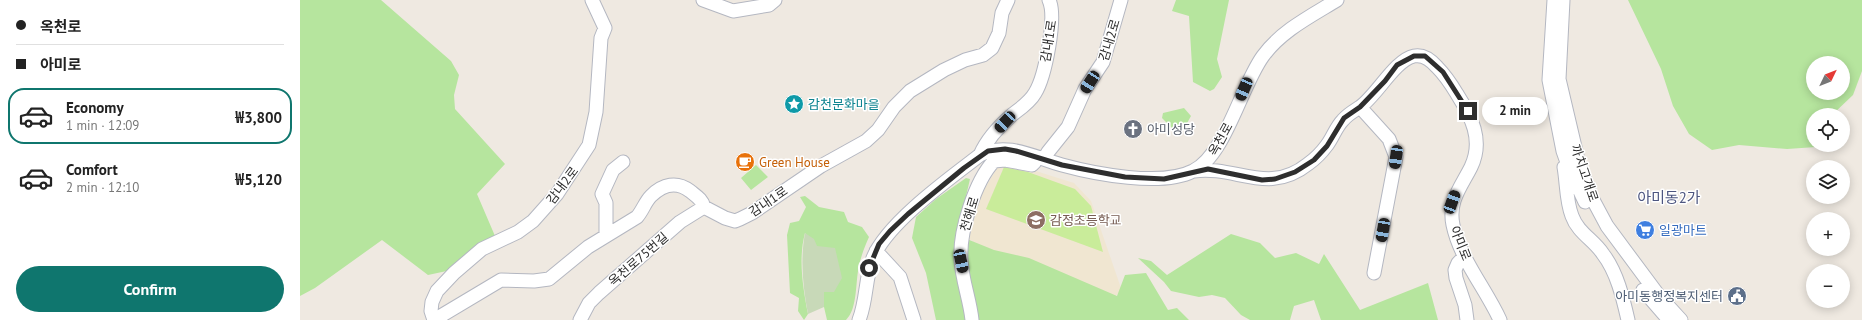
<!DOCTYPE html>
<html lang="en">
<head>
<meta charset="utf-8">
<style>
  :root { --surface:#fff; --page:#f6f6f6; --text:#222; --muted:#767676; --line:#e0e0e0; --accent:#0f766e }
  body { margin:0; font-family:"PT Sans","Noto Sans KR",sans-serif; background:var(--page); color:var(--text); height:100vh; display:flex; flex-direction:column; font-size:15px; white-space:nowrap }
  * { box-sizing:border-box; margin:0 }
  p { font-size:13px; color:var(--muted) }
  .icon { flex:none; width:22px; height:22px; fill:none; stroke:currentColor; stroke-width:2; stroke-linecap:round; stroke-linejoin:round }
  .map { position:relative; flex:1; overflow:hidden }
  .details { display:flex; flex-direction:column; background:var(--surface); width:300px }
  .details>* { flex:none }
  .banner { display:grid; align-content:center; height:88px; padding:0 16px; background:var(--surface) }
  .needle { width:26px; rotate:47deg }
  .controls { position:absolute; left:1506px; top:56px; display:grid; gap:8px }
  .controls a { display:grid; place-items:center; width:44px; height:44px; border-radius:50%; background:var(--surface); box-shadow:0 2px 10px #0003; font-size:20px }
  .end { position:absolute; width:18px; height:18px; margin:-9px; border:5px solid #2e2e2e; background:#fff; box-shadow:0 0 0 2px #fff }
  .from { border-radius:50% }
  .bubble { position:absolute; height:28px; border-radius:14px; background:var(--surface); box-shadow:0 2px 10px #0003; font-size:13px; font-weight:700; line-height:28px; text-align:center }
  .car { position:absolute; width:12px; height:24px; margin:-12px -6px; border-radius:5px; box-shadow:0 0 3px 1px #0007; background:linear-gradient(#222 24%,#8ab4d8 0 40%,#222 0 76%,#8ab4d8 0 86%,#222 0) }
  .banner b { display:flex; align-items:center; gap:14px; height:38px; font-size:15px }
  .banner b+b { border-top:1px solid var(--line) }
  .banner i { width:10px; height:10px; background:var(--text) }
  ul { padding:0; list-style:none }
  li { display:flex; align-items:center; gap:12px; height:56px; margin:0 8px 6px; padding:0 8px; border:2px solid transparent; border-radius:16px }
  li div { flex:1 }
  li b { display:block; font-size:15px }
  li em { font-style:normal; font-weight:700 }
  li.on { border-color:var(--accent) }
  li>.icon { width:36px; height:36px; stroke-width:1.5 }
  .cta { display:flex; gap:8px; margin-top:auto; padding:8px 16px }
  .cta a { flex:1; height:46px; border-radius:24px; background:var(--accent); color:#fff; font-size:16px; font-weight:700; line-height:46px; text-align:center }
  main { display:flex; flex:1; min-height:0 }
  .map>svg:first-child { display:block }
</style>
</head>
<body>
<main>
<section class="details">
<div class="banner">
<b><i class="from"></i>옥천로</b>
<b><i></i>아미로</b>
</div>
<ul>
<li class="on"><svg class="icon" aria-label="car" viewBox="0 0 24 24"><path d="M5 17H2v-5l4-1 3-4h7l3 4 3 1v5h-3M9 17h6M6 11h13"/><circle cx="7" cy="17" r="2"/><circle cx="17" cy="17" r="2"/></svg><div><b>Economy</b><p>1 min · 12:09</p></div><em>₩3,800</em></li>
<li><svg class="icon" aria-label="car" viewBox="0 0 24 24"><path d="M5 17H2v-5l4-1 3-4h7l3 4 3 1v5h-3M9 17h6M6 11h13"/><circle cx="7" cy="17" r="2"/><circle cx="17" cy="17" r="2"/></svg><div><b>Comfort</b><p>2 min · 12:10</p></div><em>₩5,120</em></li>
</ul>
<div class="cta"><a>Confirm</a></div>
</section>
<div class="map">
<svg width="1562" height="320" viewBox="0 0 1562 320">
  <rect width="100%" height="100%" fill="#efe9e1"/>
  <path fill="#f0e6d1" d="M699,165L723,167L774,183L791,201L822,291L814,297L702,259L669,239L680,196Z"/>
  <path fill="#b6e59e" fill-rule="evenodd" d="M0,0H81L151,61L159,75L154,95L155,109L205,164L177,194L195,236L185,240L156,269L128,275L82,240L15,288L0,296Z
    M876,0H929L917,59L922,77L914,89L910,91L893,82L889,16L872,11Z
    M1328,0H1562V71L1553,95L1532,115H1513V145H1516V147L1487,149L1439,145L1412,150L1389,134L1373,106L1361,69ZM1513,63H1543V93H1513Z
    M884,108L891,116L886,125L874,130L862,118L863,113Z
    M456,165L468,177L451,190L441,178Z
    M666,178L670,179L657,235L694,250L729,258L817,296L825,275L846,273L868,310L877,308L889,320H636L626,273L612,238L616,217L636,199Z
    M505,196L519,207L544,212L548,222L562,227L569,237C565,246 561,256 559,266C555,283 558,308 546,320H527L524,307V292L516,246L505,233C498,259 503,288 508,314L504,320L498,311L499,298L490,293L487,235L490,223L499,221L506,207L500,197Z
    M931,234L960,243L975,258L996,253L1019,264L1024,254L1060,310L1128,283L1138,320H1021L1014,300L994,306L990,320H950L941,315L925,298L912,295L899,297L871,291L864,282L838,258L851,261L867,275Z"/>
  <path fill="#c8d9b8" d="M505,233L514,239L517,246L535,248L542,278L534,292H524V307L508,314C503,287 500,261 505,233Z"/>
  <path fill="#c9ec9a" d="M704,167L728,172L775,189L791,206L803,252L686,209Z"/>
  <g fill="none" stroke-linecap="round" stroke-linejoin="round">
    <defs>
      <path id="minor" d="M403,0L433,11L469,5L475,0
        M1254,0L1249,80L1263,151L1269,168L1285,202
        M1263,0L1259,79L1279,164L1292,198L1307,226L1359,296L1381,320
        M1060,107L1089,139L1096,157L1074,273
        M680,155C687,139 699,126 713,114C721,108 730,102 735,93C745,77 757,17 749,0
        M744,159L748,152L768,127L785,89L803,62L821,0
        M1264,167C1267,184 1266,201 1272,216C1278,233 1294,240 1303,254C1317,272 1323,298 1328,320
        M894,171C936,165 968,196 1008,164C1015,159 1022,152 1027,145C1033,137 1036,127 1043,120C1048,114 1054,111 1060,107C1077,95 1095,60 1114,56C1124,54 1131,60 1137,67C1145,75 1151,84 1157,94C1171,116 1184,140 1171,167C1161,187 1148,201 1153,225C1160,259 1186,289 1200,320
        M306,235V203L302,194L313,170L323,162
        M576,251L600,277L614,320
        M1165,256L1158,263L1155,270L1156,278L1165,305L1167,320
        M1343,290L1369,320
        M134,320L201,280L234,281L249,279L288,247L337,217C343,210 345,202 351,196C363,184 377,181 390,191C396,196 402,199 404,207L425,218L435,221L440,219L452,213L521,166L566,141L578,130L594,107L610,91L644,70L665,60L683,55L692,48L699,33L702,13L708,0
        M134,320L131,311L132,302L137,291L154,273L182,249L218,232L233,221L257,194L289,145L296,112L301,38L305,28L292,0
        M280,320L289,303L299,293L380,222L404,207
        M559,320C567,300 565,278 573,258C587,223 650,178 680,155C707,141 736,158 762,165C795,174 862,187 893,171C925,156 941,86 963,56C981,31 1011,16 1037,0
        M672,320C670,300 662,280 661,260C659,232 675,181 694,161L705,160L732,165L735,162"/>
    </defs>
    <use href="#minor" stroke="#b4b7c1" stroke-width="15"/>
    <use href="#minor" stroke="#fff" stroke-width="13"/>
  </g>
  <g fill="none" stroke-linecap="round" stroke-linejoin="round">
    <path stroke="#2e2e2e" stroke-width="5" d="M569,268L579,244L590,231L608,214L664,168L688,151L705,149L716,151L762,165L825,177L864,179L908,169L962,180L975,179L995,172L1014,160L1027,146L1044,118L1060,107L1085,81L1097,65L1114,56H1125L1143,72L1168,111"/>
  </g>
  <defs>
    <symbol id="sight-disc" viewBox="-11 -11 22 22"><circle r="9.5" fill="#0f9aa8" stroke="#fff"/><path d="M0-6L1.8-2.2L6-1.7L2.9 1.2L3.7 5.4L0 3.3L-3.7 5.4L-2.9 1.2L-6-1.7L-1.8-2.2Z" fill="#fff"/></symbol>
    <symbol id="church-disc" viewBox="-11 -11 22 22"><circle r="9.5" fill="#6b7280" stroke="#fff"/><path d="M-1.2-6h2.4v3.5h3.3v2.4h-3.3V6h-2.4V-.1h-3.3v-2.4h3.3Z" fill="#fff"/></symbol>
    <symbol id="cafe-disc" viewBox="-11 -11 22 22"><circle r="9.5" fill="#e8710a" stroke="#fff"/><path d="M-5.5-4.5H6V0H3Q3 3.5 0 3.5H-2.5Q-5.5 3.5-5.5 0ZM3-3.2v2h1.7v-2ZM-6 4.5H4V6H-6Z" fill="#fff"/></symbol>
    <symbol id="school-disc" viewBox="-11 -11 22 22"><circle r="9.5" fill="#8d6e63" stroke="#fff"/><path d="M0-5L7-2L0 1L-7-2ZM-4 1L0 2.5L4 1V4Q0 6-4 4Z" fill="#fff"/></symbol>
    <symbol id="supermarket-disc" viewBox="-11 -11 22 22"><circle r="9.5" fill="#3f7fe0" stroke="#fff"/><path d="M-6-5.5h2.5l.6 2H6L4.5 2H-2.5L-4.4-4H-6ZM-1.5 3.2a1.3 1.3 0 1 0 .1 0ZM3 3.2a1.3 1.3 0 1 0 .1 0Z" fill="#fff"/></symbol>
    <symbol id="civic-disc" viewBox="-11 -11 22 22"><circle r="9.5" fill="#5c6f8a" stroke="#fff"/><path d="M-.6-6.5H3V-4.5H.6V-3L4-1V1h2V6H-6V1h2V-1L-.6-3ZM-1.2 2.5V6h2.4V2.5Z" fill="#fff"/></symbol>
  </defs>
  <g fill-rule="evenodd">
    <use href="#sight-disc" x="483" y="93" width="22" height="22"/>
    <use href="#church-disc" x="822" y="118" width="22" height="22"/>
    <use href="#cafe-disc" x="434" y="151" width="22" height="22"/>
    <use href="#school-disc" x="725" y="209" width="22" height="22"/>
    <use href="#supermarket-disc" x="1334" y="219" width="22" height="22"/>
    <use href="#civic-disc" x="1426" y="285" width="22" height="22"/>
  </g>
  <g text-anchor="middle" stroke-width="3" stroke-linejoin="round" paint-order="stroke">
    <g font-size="13" fill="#2e2e2e" stroke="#fff">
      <text transform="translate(809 40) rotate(-73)" y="5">감내2로</text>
      <text transform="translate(748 41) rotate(-81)" y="5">감내1로</text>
      <text transform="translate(920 139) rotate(-61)" y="5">옥천로</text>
      <text transform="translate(1285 173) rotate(71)" y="5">까치고개로</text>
      <text transform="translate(262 185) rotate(-53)" y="5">감내2로</text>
      <text transform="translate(468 201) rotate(-34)" y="5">감내1로</text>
      <text transform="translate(669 214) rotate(-73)" y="5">천해로</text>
      <text transform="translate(1161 243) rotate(68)" y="5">아미로</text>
      <text transform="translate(338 259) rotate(-41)" y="5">옥천로75번길</text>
    </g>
    <g font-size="13" fill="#0d838f" stroke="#fff" text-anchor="start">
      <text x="508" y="109">감천문화마을</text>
    </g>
    <g font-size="13" fill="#5b616d" stroke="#fff" text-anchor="start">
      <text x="847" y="134">아미성당</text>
    </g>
    <g font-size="13" fill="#c56008" stroke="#fff" text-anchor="start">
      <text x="459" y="167">Green House</text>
    </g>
    <g font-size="13" fill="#785e54" stroke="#fff" text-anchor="start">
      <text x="750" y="225">감정초등학교</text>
    </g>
    <g font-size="13" fill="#366cbe" stroke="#fff" text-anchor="start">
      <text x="1359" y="235">일광마트</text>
    </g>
    <g font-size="13" fill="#4e5e75" stroke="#fff" text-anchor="end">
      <text x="1423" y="301">아미동행정복지센터</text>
    </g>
    <g font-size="15" fill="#4d5680" stroke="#fff">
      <text x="1369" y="203">아미동2가</text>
    </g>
  </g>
</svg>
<div class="controls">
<a><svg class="needle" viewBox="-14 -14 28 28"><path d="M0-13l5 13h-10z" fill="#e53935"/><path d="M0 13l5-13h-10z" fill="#767676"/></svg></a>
<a><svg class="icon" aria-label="locate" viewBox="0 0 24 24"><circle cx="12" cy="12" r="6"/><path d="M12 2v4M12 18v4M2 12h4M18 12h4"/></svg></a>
<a><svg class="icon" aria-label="layers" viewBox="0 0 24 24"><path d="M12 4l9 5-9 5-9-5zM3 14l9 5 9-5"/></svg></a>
<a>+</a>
<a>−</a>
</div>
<i class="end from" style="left:569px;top:268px"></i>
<i class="end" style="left:1168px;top:111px"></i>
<div class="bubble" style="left:1182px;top:97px;width:66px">2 min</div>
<i class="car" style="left:790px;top:82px;rotate:213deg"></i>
<i class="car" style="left:944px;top:89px;rotate:203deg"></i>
<i class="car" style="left:705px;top:122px;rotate:223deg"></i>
<i class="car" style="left:1096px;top:157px;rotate:188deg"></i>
<i class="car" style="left:1152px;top:202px;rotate:20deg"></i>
<i class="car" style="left:1083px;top:230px;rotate:190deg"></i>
<i class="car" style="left:661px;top:261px;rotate:168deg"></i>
</div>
</main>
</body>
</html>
